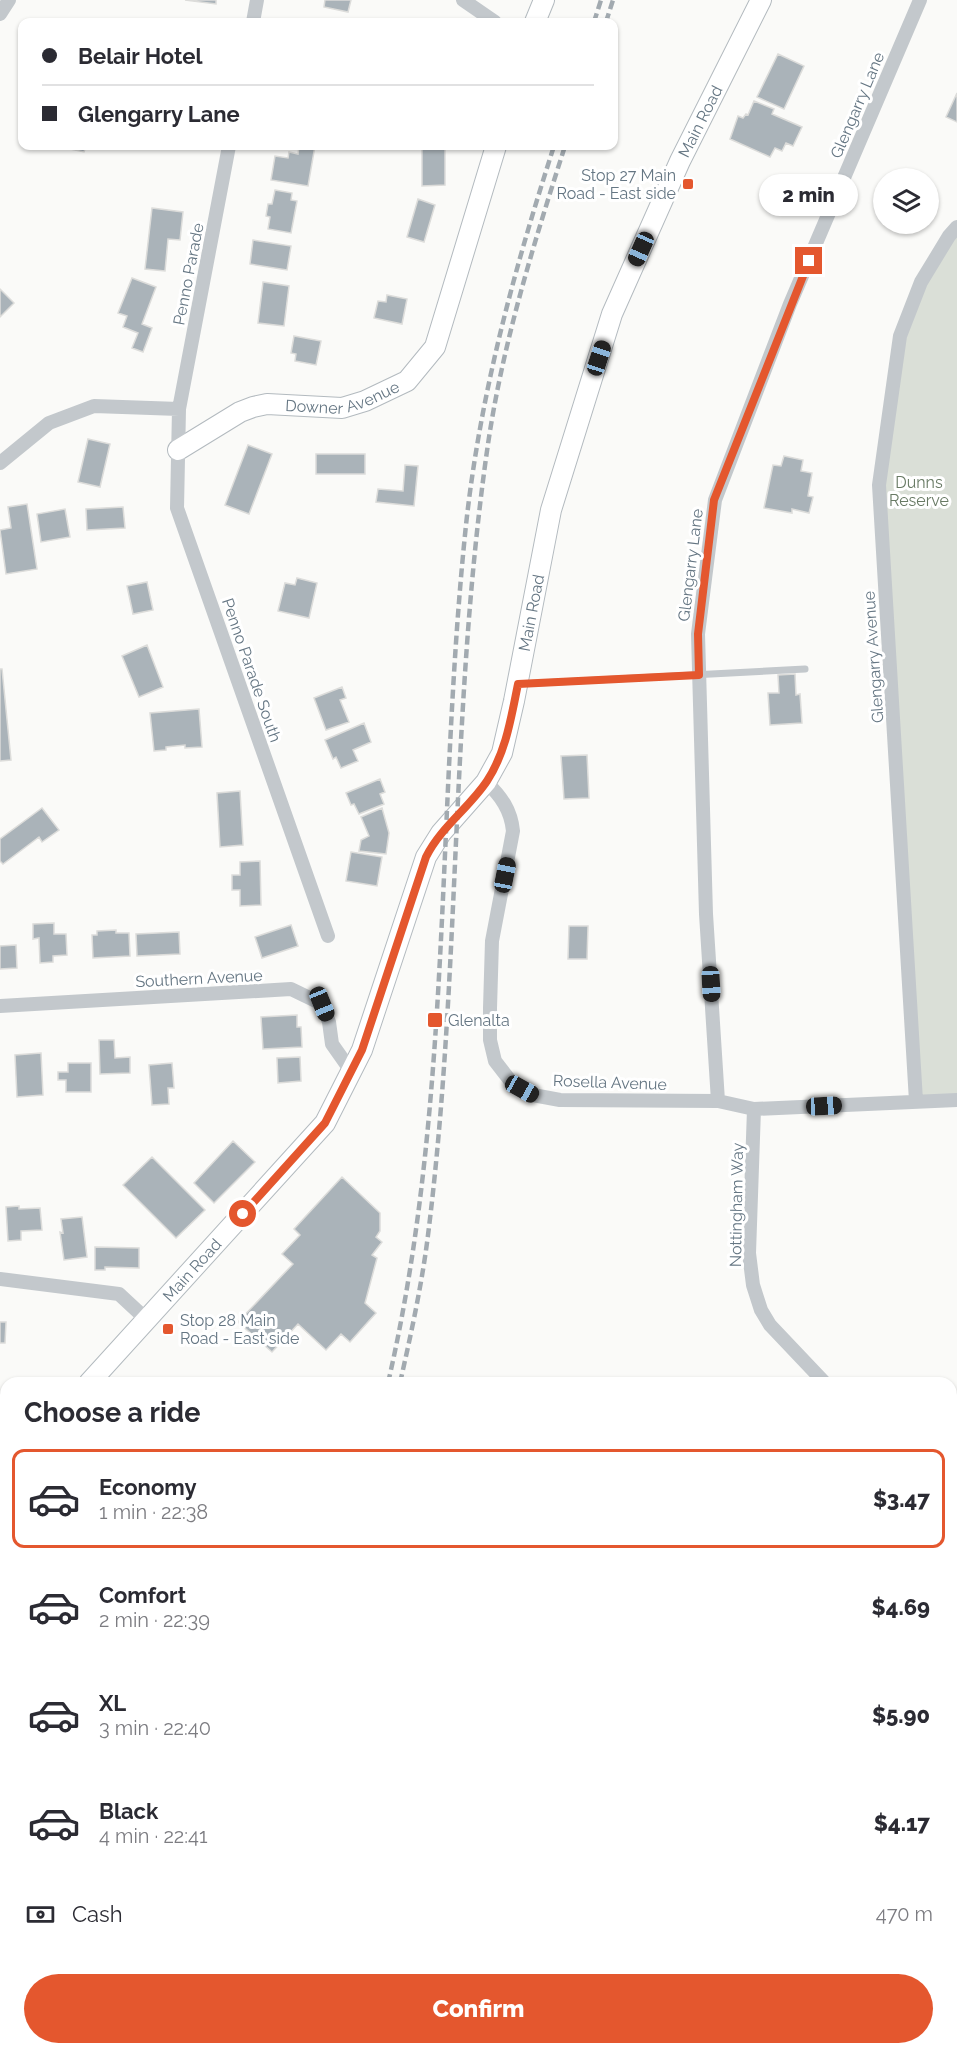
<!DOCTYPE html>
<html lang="en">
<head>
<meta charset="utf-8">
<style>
  :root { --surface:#fff; --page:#f7f7f7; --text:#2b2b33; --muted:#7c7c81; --line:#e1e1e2; --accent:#e4572e }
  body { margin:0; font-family:Raleway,sans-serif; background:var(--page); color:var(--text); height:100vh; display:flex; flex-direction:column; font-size:22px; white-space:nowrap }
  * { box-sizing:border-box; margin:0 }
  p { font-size:20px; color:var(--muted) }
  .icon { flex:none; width:33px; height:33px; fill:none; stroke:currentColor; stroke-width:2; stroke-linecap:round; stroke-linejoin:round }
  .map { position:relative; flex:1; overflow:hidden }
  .panel { position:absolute; left:0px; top:1377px; width:957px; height:678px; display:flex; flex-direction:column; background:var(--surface); border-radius:18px 18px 0 0; box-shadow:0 2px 4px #0004 }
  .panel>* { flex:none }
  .hud { position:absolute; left:18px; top:18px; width:600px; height:132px; border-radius:12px; box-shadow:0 2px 4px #0004; display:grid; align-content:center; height:132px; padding:0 24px; background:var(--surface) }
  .buttons { position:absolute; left:873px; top:168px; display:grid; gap:12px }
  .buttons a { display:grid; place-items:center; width:66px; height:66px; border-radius:50%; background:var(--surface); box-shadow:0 2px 4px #0004; font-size:30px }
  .end { position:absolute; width:27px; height:27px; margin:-14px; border:8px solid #e4572e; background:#fff; box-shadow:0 0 0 3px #fff }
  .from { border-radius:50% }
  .bubble { position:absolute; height:42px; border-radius:21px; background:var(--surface); box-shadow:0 2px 4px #0004; font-size:20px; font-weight:800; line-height:42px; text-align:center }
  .car { position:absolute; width:18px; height:36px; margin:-18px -9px; border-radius:8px; box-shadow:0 0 4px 2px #0007; background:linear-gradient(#222 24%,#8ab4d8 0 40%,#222 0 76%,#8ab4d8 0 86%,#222 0) }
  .hud b { display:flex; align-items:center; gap:21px; height:57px; font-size:22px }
  .hud b+b { border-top:2px solid var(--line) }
  .hud i { width:15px; height:15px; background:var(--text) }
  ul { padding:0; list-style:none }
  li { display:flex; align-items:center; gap:18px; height:99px; margin:0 12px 9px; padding:0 12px; border:3px solid transparent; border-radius:12px }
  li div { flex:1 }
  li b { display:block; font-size:22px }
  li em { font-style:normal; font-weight:800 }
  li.active { border-color:var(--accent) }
  li>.icon { width:54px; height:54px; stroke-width:1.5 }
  h2 { padding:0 24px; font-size:27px; line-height:72px }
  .pay { display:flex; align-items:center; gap:15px; height:66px; padding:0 24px; font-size:22px }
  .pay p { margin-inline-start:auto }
  .cta { display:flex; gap:12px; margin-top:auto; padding:12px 24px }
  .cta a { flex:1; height:69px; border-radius:36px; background:var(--accent); color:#fff; font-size:24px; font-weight:800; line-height:69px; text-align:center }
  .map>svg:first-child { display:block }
</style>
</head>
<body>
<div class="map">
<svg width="957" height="2055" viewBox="0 0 957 2055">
  <rect width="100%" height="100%" fill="#fafaf8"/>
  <path fill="#dadfd7" d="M957,227V1100L916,1101L879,485L900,336Z
    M957,1718V1894L951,1897V1722Z
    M588,2049H891L892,2052L886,2055H585Z"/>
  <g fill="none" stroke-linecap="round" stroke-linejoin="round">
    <path stroke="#bbc7cb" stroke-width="5" d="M951,1875L957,1872
      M642,2055L646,2049"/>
  </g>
  <path fill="#aab3b9" stroke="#dcdcda" stroke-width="1.5" d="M185,0H216V4Z
    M325,0H351L348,12L324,7Z
    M778,54L804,66L784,109L757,97Z
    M957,93V122L946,117Z
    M754,101L774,109L772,114L802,127L793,146L786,143L782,151L775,148L770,157L730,139L738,116L743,118L746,114L748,115Z
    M56,146H86L84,152Z
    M299,146H315L308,186L271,180L275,156L288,158L289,152L298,154Z
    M422,146H445V185L422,186Z
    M275,190L292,193L291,200L297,201L291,233L268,229L270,217L266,216L268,204H272Z
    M418,199L435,205L424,242L407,237Z
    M152,208L183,212L180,240L168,239L165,271L145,269Z
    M253,240L291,246L287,270L250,264Z
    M132,278L156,287L142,324L152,328L143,352L132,348L138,333L123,327L127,316L118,313Z
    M263,282L289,286L284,326L258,323Z
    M0,289L14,303L0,317Z
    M387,295L407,299L402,324L374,318L378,301L386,302Z
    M294,336L321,341L316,365L295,361L296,354L291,353Z
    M88,439L110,444L100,487L78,482Z
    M248,445L272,454L249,514L225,505Z
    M316,454H365V474H316Z
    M784,456L803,460L801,471L812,473L808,496L813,497L809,513L792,509V513L764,508L773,465L781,466Z
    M405,465L418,466L414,506L376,502L378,489L403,491Z
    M27,504L37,569L6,574L0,530L11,528L8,507Z
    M123,507L125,528L87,530L86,509Z
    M65,509L70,537L41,542L37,514Z
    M297,578L317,583L309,618L278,611L285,583L295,585Z
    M147,582L153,610L133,614L127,586Z
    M147,645L163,687L139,697L122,656Z
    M0,669H2L11,760L0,761Z
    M795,674L796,695L800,694L802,723L770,725L768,693H779L778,675Z
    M342,687L346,698L340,700L349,722L326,730L314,698Z
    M199,709L202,747L185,748V745L166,747V750L154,751L150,713Z
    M364,723L371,742L353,750L358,761L341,768L336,757L333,759L325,740Z
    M587,755L589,798L564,799L561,756Z
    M380,779L385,792L380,794L384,804L359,814L354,804L351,805L346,793Z
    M240,791L243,845L220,847L217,793Z
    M42,808L59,830L42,842L39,837L3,864L0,861V839Z
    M382,808L389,833L386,854L359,851L361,840L369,836L361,817Z
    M351,852L382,857L377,886L346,881Z
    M260,861L261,905L240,906V890H232V875H240V862Z
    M54,923V934H66L67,955L53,956V962L40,963L39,938L33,939V924Z
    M291,925L298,946L262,958L255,937Z
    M569,926H588L587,959H568Z
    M116,930V933H129L130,956L93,958L92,935H97V931Z
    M179,932L180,954L137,956L136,934Z
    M16,945L17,968L0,969V946Z
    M297,1015V1027H301L302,1047L263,1049L261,1017Z
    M99,1040H114L115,1058L130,1057V1073L100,1074Z
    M41,1053L43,1095L17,1097L15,1055Z
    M300,1057L301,1081L278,1083L277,1058Z
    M68,1063H91V1092H66V1080H58V1072H68Z
    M172,1063L174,1088H168L169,1104L152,1105L149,1065Z
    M233,1141L255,1162L214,1203L194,1183Z
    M152,1157L205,1210L176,1238L123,1185Z
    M342,1177L380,1213V1231L376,1237L382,1242L372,1255L377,1258L365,1303L376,1313L350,1342L341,1334L326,1350L298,1324L272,1352L238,1322L293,1264L282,1254L300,1235L294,1229Z
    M19,1206V1209L40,1208L42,1230L21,1231V1240L8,1241L6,1207Z
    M82,1217L87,1257L64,1260L60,1232L63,1233L61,1219Z
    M95,1247L139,1248V1268L105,1267V1270H95Z
    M0,1322H6L5,1343H0Z
    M6,1678V1700L0,1695V1680L2,1682Z
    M6,1858V1881L0,1876V1865Z
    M0,1941L6,1946V1955L3,1960L6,1962V1981L1,1987Z"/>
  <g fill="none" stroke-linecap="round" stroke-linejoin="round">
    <defs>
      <g id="secondary">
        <path d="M535,22L544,0"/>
        <path id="s1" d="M178,450L240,412L253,407L267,404L342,408L365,401L407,381L435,347L496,146"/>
        <path id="s2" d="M89,1383L325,1123L362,1050L426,857L441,833L486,782L502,753L514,701L551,510L612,314L680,161L761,0"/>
        <path d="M0,1481L6,1475"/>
      </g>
    </defs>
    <use href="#secondary" stroke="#b3babf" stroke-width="22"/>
    <path stroke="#c3c8cc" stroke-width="7" d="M520,684L805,669"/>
    <path stroke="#c3c8cc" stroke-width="14" d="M463,0L495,22
      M0,14L9,0
      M253,22L257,0
      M229,146L179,409L177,508L328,936
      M0,463L49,423L94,406L179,409
      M486,782C501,796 511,810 513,831L492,941L490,1008V1040L495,1061L512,1083L533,1095L560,1100L718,1101L754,1109L957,1100
      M0,1006L291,989L322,1004L329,1022L332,1044L351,1071
      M718,1101L706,914L698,634L715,500L790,304L920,0
      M916,1101L879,485L900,336L921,282L949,236L957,227
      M754,1109L749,1253L753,1285L761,1310L770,1325L825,1383
      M0,1279L119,1294L147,1320
      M0,1604L6,1609
      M951,1704L957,1700
      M951,2033L957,2031
      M0,2050L6,2043
      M286,2055L289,2049
      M424,2055L427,2049
      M568,2055L571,2049
      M903,2055L917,2049"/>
    <use href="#secondary" stroke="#fff" stroke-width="20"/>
    <path stroke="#a2aab0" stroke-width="4.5" stroke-dasharray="9 4.5" stroke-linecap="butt" d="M594,22L601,0
      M606,22L613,0
      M388,1383C453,1102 436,811 466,525C480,395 514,270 554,146
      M400,1383C411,1334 422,1284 428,1235C461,972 450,706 488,444C503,342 534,243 565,146
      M67,2055L72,2049
      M81,2055L86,2049"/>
  </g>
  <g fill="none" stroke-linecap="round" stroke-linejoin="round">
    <path stroke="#e4572e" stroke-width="8" d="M243,1214L325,1123L362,1050L426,857C441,827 469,808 487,781C506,752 511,718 518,684L699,675L698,634L714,500L809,261"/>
  </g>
  <g fill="#e4572e" stroke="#fff" stroke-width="2">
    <rect x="682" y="178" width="12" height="12" rx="3"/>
    <rect x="427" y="1012" width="16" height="16" rx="3"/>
    <rect x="162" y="1323" width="12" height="12" rx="3"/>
  </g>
  <g text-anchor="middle" stroke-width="6" stroke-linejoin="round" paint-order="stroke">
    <g font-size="16" fill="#657683" stroke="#fff">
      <text transform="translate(857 105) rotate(-67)" y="6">Glengarry Lane</text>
      <text dy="6" stroke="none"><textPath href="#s2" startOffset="1431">Main Road</textPath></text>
      <text transform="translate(188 274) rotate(-79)" y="6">Penno Parade</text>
      <text dy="6" stroke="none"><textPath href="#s1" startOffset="178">Downer Avenue</textPath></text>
      <text transform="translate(690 565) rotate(-83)" y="6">Glengarry Lane</text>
      <text dy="6" stroke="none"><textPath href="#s2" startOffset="909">Main Road</textPath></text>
      <text transform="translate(873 657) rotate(-94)" y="6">Glengarry Avenue</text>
      <text transform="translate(252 670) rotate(71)" y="6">Penno Parade South</text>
      <text transform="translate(199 978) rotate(-3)" y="6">Southern Avenue</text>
      <text transform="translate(610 1082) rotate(2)" y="6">Rosella Avenue</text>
      <text transform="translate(736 1205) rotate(-89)" y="6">Nottingham Way</text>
      <text dy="6" stroke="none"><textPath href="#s2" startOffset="153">Main Road</textPath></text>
    </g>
    <g font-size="16" fill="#657683" stroke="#fff" text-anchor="start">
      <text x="676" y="181" text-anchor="end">Stop 27 Main<tspan x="676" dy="18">Road - East side</tspan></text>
      <text x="448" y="1026">Glenalta</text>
      <text x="180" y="1326">Stop 28 Main<tspan x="180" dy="18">Road - East side</tspan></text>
    </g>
    <g font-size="16" fill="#687a64" stroke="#fff">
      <text x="919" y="488">Dunns<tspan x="919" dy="18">Reserve</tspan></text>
    </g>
  </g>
</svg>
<div class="buttons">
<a><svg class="icon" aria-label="layers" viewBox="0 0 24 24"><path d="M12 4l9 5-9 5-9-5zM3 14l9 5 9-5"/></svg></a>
</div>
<i class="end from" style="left:243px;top:1214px"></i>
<i class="end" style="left:809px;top:261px"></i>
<div class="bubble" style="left:759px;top:174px;width:99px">2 min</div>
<i class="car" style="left:641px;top:249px;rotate:204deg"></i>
<i class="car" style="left:599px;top:358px;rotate:18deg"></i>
<i class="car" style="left:505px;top:875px;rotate:11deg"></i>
<i class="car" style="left:711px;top:984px;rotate:177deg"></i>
<i class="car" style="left:322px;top:1004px;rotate:158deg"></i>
<i class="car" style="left:522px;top:1089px;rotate:119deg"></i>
<i class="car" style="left:824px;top:1106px;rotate:87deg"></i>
<div class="hud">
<b><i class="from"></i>Belair Hotel</b>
<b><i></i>Glengarry Lane</b>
</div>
<section class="panel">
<h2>Choose a ride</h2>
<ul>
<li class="active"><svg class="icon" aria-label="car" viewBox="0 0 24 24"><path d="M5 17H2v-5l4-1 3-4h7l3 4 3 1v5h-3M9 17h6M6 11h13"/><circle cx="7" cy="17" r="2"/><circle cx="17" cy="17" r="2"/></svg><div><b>Economy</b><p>1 min · 22:38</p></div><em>$3.47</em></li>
<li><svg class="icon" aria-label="car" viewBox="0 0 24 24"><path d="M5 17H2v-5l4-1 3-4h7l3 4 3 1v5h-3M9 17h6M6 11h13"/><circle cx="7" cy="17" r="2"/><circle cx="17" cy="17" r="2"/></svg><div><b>Comfort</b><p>2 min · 22:39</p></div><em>$4.69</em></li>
<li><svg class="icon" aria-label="car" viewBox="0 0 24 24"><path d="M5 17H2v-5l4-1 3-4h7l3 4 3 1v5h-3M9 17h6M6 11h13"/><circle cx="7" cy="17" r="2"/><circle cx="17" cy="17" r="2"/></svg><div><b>XL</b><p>3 min · 22:40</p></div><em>$5.90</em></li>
<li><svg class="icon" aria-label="car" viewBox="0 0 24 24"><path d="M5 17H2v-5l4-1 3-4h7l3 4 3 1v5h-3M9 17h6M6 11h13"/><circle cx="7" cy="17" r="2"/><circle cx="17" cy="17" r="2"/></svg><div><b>Black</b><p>4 min · 22:41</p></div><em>$4.17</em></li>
</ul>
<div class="pay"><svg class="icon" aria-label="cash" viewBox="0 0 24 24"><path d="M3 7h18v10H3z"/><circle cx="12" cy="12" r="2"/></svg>Cash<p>470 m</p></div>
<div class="cta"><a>Confirm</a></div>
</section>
</div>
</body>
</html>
